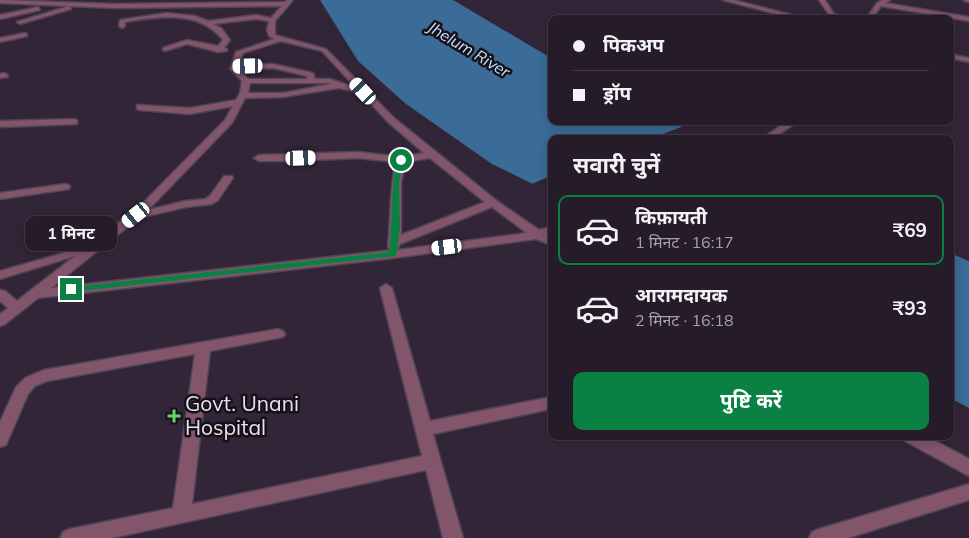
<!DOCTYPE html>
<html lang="hi">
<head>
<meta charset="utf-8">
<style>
  :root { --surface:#261c29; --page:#2e2531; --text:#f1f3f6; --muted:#a4a1a8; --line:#423a46; --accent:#0b8043 }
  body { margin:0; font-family:Mulish,"Noto Sans Devanagari",sans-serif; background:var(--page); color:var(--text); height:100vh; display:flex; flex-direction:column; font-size:19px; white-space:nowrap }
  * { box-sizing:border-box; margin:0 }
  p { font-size:16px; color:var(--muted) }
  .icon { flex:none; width:28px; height:28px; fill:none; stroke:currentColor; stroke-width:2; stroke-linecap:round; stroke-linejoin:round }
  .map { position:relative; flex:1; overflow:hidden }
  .side { position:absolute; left:548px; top:135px; width:406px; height:305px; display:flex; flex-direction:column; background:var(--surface); border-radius:10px; box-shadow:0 2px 12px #0003,0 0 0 1px var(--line) }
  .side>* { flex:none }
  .guide { position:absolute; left:548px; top:15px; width:406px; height:110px; border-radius:10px; box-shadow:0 2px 12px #0003,0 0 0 1px var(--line); display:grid; align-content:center; height:110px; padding:0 25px; background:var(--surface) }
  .end { position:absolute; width:22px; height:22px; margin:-11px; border:6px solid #0b8043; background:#fff; box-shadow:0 0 0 2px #fff }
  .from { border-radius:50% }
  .bubble { position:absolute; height:35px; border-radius:10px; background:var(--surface); box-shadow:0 2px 12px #0003,0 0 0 1px var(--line); font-size:16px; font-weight:700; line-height:35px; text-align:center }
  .car { position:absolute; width:15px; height:30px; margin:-15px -8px; border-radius:6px; box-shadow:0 0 4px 1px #0007; background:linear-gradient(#fff 24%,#345 0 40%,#fff 0 76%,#345 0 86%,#fff 0) }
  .guide b { display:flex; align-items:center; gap:18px; height:48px; font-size:19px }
  .guide b+b { border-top:1px solid var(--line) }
  .guide i { width:12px; height:12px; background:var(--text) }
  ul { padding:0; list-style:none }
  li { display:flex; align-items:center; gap:15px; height:70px; margin:0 10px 8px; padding:0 15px; border:2px solid transparent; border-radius:10px }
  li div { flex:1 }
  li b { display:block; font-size:19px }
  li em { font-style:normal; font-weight:700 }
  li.on { border-color:var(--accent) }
  li>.icon { width:45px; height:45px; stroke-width:1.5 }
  h2 { padding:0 25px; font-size:22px; line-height:60px }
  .cta { display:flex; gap:10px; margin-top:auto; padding:10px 25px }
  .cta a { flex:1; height:58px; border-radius:10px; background:var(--accent); color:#fff; font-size:20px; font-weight:700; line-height:58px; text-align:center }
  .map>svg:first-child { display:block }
</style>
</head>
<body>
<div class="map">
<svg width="969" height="538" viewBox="0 0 969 538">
  <rect width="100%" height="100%" fill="#322537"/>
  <path fill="#3a6c97" d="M320,0H453L551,58V121H670L706,139H551V193L492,164L406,104L358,61Z
    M950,253L969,261V408L950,398Z"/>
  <path fill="#322537" d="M684,126L703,135L693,139H650Z
    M551,176V195L529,185Z"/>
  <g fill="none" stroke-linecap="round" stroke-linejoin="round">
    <defs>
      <path id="minor" d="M0,0L115,4L285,2L287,0H293L275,21V35L326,49L394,118L497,201L539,230L551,227V234L547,235L551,237V245L536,239L393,258L38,298L5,324L0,326V314L8,308L0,301V290L5,291L17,301L75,256L0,279V271L88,246L138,208L225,120L233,106L190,114L140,110L137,109V105L190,108L236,100L240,93L242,81L230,69L236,52L274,39L269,36L267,30L269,21L256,19L213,24L221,28L230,40L224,48L227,49V51L218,52L187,44L165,51L163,50V48L187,40L218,46L223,40C199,10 159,16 125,22V26L122,28L119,26L120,20L167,13L195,16L208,21L256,15L271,18L282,6L115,8L0,3ZM281,41L322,51L356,88L330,79H315L313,73L273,64L239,65L243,53ZM273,68L307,76V79H248L238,69ZM250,83H329L331,84L283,93H248ZM339,88L361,93L388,122L424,153L401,157L358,152L259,155L254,158L259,161H289L358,158L396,162C389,190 391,219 388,247L393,250L51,288L139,218L186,207L212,204L218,200L233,178L232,176H224L210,196L205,199L185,201L148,210L232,123L245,98L283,97ZM430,158L485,202L401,235V183L405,162ZM492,207L527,233L397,250L400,244Z
        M723,0H733L808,19H796Z
        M819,0H825L834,14L849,19L830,16Z
        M883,0H890L885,3L969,17V21L881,6L872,19H866L877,3Z
        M964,0H969V2L965,1Z
        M69,6L71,9L20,24L17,22Z
        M38,7L40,10L0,19V15Z
        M25,33L27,34V36L0,42V38Z
        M950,54L969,58V62L950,58Z
        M4,73L8,75L7,77L0,78V74Z
        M74,119L77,120V124L0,127V121Z
        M788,121H799L772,139H761Z
        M65,184L69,185L70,187L69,189L0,199V193Z
        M386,284L392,288L430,421L551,397V409L433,434L463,538H443L426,470L112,538H60L63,532L70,529L173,508L195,354L47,381L35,386L28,394L6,445L0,447V422L16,387L25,378L44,370L278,329L283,331L285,334L283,337L210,351L192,504L422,456L380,288Z
        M903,436H926L969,459V476L905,441Z
        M969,484V500L848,538H809L812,532L819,529Z"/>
    </defs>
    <use href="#minor" stroke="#4f4354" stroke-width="3"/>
    <use href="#minor" fill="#82556b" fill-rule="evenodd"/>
  </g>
  <path fill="#0b8043" d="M401,158L404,160L399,183L400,228L396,256L71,292L67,289L71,287L389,252C393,221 390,191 397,160Z"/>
  <path fill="#62d469" stroke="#161119" stroke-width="2" d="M171.5 408.5h5v5h5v5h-5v5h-5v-5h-5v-5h5z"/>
  <g text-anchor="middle" stroke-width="5" stroke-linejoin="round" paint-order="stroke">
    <g font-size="16" font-style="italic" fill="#c5e1fb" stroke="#161119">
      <text transform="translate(469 49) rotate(31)" y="6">Jhelum River</text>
    </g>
    <g font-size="21" fill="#e8e0ec" stroke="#161119" text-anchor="start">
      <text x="185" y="411">Govt. Unani<tspan x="185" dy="24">Hospital</tspan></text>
    </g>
  </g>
</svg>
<i class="end from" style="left:401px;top:160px"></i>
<i class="end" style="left:71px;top:289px"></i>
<div class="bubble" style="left:25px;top:216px;width:92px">1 मिनट</div>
<i class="car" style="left:248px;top:66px;rotate:269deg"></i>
<i class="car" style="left:363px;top:91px;rotate:317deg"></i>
<i class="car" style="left:301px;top:158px;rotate:88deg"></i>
<i class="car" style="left:136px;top:215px;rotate:231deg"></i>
<i class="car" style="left:447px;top:247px;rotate:263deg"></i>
<div class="guide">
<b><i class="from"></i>पिकअप</b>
<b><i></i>ड्रॉप</b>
</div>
<section class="side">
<h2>सवारी चुनें</h2>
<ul>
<li class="on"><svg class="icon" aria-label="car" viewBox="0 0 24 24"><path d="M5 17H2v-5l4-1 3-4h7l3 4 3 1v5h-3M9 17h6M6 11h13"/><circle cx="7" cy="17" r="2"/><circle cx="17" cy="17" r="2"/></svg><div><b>किफ़ायती</b><p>1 मिनट · 16:17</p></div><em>₹69</em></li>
<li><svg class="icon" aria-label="car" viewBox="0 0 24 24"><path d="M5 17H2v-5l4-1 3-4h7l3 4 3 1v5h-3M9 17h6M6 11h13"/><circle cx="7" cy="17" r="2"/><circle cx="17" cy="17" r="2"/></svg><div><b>आरामदायक</b><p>2 मिनट · 16:18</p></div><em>₹93</em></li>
</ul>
<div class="cta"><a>पुष्टि करें</a></div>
</section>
</div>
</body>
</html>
